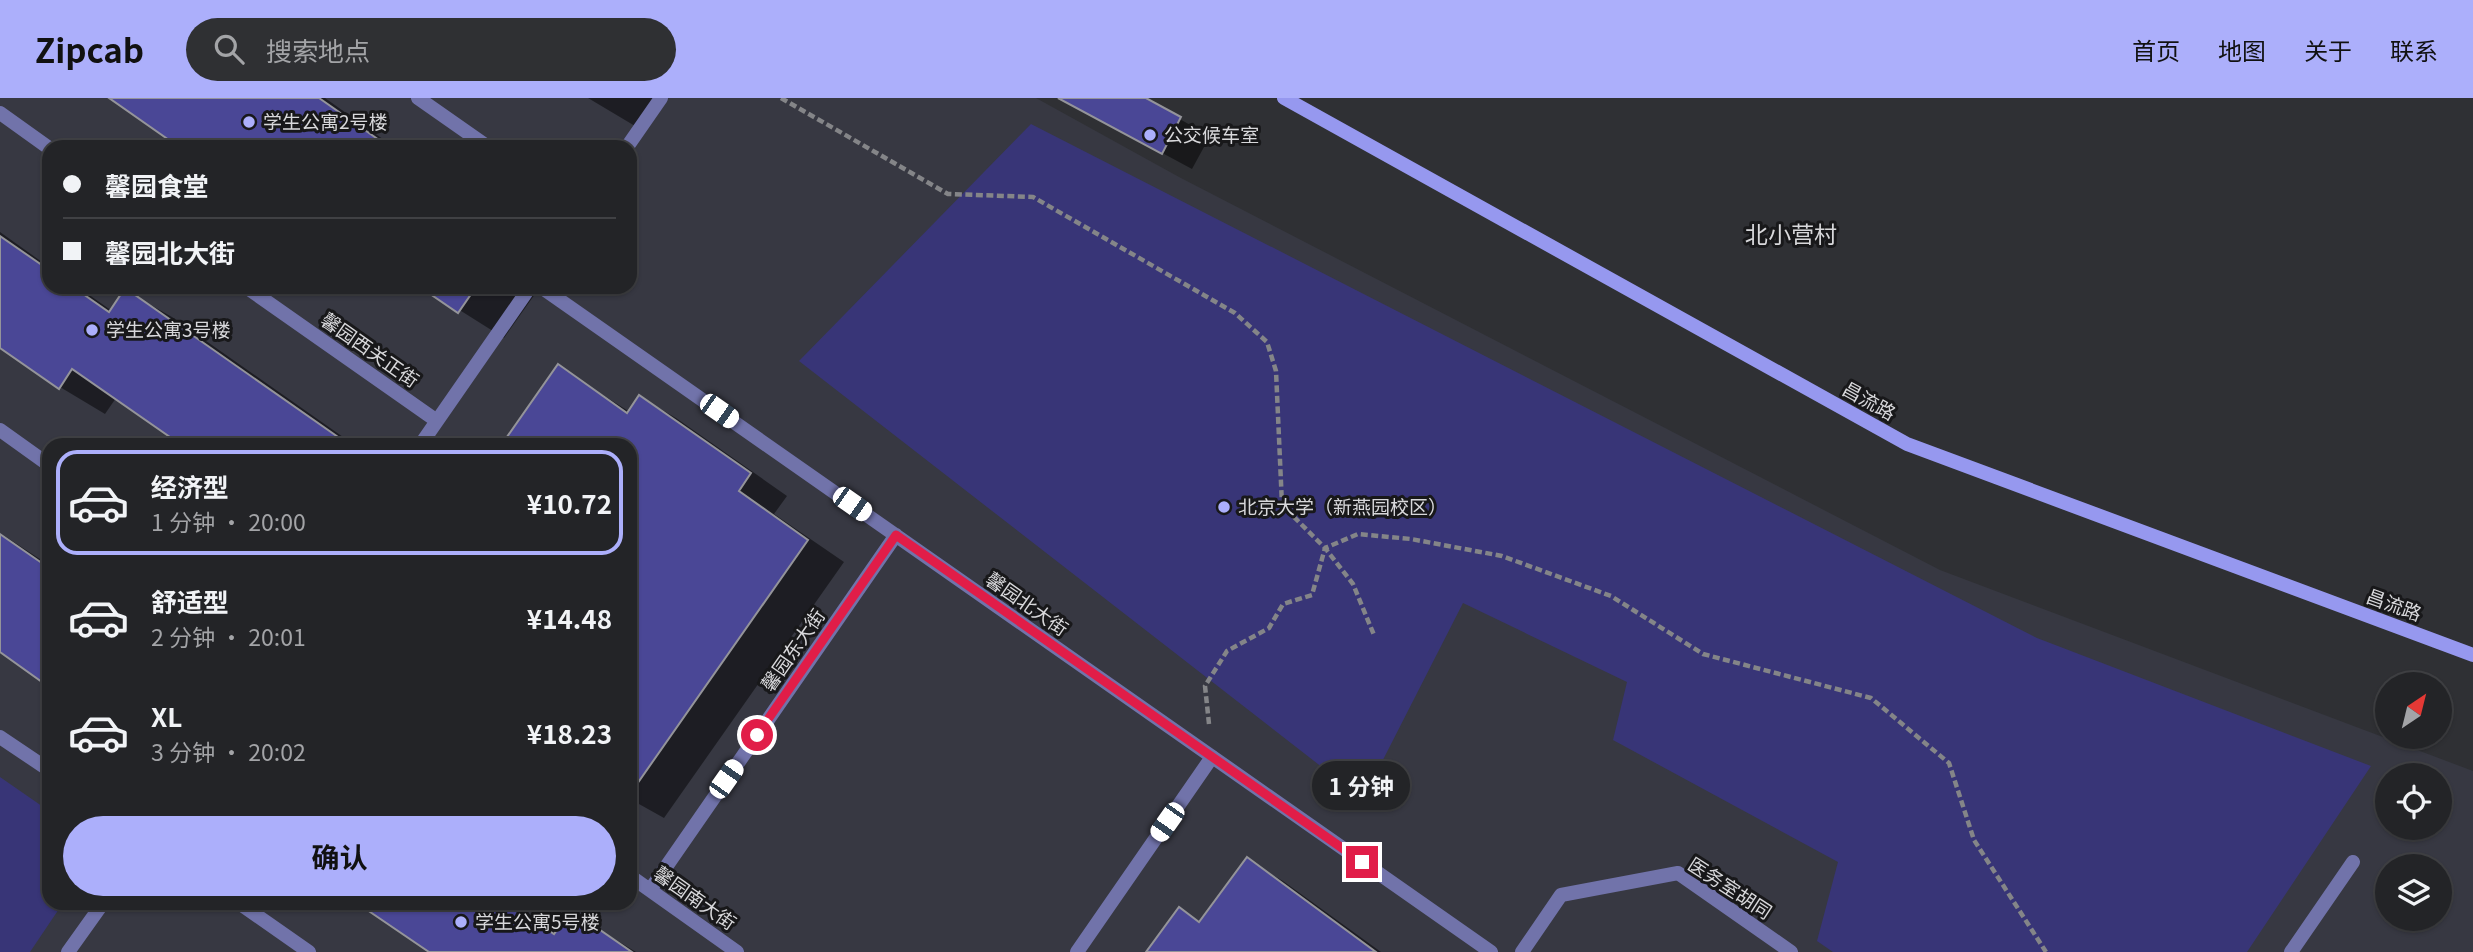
<!DOCTYPE html>
<html lang="zh">
<head>
<meta charset="utf-8">
<style>
  :root { --surface:#232427; --page:#2f3033; --text:#f1f3f6; --muted:#a3a4a7; --line:#404144; --accent:#acaffb }
  body { margin:0; font-family:Georgia,"Noto Sans SC",serif; background:var(--page); color:var(--text); height:100vh; display:flex; flex-direction:column; font-size:26px; white-space:nowrap }
  * { box-sizing:border-box; margin:0 }
  p { font-size:23px; color:var(--muted) }
  .icon { flex:none; width:38px; height:38px; fill:none; stroke:currentColor; stroke-width:2; stroke-linecap:round; stroke-linejoin:round }
  .map { position:relative; flex:1; overflow:hidden }
  .drawer { position:absolute; left:42px; top:340px; width:595px; height:472px; display:flex; flex-direction:column; background:var(--surface); border-radius:21px; box-shadow:0 2px 5px #0004,0 0 0 2px var(--line) }
  .drawer>* { flex:none }
  .top-card { position:absolute; left:42px; top:42px; width:595px; height:154px; border-radius:21px; box-shadow:0 2px 5px #0004,0 0 0 2px var(--line); display:grid; align-content:center; height:154px; padding:0 21px; background:var(--surface) }
  .needle { width:46px; rotate:35deg }
  .tools { position:absolute; left:2375px; top:574px; display:grid; gap:14px }
  .tools a { display:grid; place-items:center; width:77px; height:77px; border-radius:50%; background:var(--surface); box-shadow:0 2px 5px #0004,0 0 0 2px var(--line); font-size:35px }
  .end { position:absolute; width:32px; height:32px; margin:-16px; border:9px solid #e11d48; background:#fff; box-shadow:0 0 0 4px #fff }
  .from { border-radius:50% }
  .bubble { position:absolute; height:49px; border-radius:24px; background:var(--surface); box-shadow:0 2px 5px #0004,0 0 0 2px var(--line); font-size:23px; font-weight:700; line-height:49px; text-align:center }
  .car { position:absolute; width:21px; height:42px; margin:-21px -10px; border-radius:9px; box-shadow:0 0 5px 2px #0007; background:linear-gradient(#fff 24%,#345 0 40%,#fff 0 76%,#345 0 86%,#fff 0) }
  .top-card b { display:flex; align-items:center; gap:24px; height:66px; font-size:26px }
  .top-card b+b { border-top:2px solid var(--line) }
  .top-card i { width:18px; height:18px; background:var(--text) }
  ul { padding:12px 0 0; list-style:none }
  li { display:flex; align-items:center; gap:21px; height:105px; margin:0 14px 10px; padding:0 7px; border:4px solid transparent; border-radius:21px }
  li div { flex:1 }
  li b { display:block; font-size:26px }
  li em { font-style:normal; font-weight:700 }
  li.selected { border-color:var(--accent) }
  li>.icon { width:63px; height:63px; stroke-width:1.5 }
  .primary-button { display:flex; gap:14px; margin-top:auto; padding:14px 21px }
  .primary-button a { flex:1; height:80px; border-radius:42px; background:var(--accent); color:#111; font-size:28px; font-weight:700; line-height:80px; text-align:center }
  header { display:flex; align-items:center; gap:42px; box-sizing:border-box; height:98px; padding:0 35px; background:var(--accent); color:#111 }
  header strong { font-size:33px }
  nav { display:flex; gap:38px; margin-inline-start:auto; font-size:24px }
  .search { width:490px; height:63px; background:var(--page); display:flex; align-items:center; gap:18px; box-sizing:border-box; padding:0 24px; border-radius:38px; color:var(--muted); font-size:26px }
  .map>svg:first-child { display:block }
</style>
</head>
<body>
<header>
<strong>Zipcab</strong>
<div class="search"><svg class="icon" aria-label="search" viewBox="0 0 24 24"><circle cx="10" cy="10" r="6"/><path d="M15 15l6 6"/></svg>搜索地点</div>
<nav><a>首页</a><a>地图</a><a>关于</a><a>联系</a></nav>
</header>
<div class="map">
<svg width="2473" height="854" viewBox="0 0 2473 854">
  <rect width="100%" height="100%" fill="#2f3034"/>
  <path fill="#373842" fill-rule="evenodd" d="M0,0H1036L1179,79L1940,472L2473,673V854H0ZM49,49H630V189H49ZM49,346H630V805H49ZM2387,677H2440V730H2387ZM2387,768H2440V821H2387Z"/>
  <path fill="#383577" d="M1031,26L2037,540L2371,668L2247,854H1833L1817,843L1838,764L1613,642L1627,584L1463,505L1363,701L799,263Z
    M0,679L49,713V805H63L30,854H0Z"/>
  <path fill="#0007" d="M112,0H325L394,49H182Z
    M588,0H662L640,31Z
    M1060,0H1142L1210,38L1192,71Z
    M0,134L49,169V189H78L112,213L126,193L172,219L353,346H183L116,300L105,316L60,289L0,248Z
    M423,189H540L504,240Z
    M558,269L630,314L640,299L676,320L787,398L774,416L844,464L664,720L630,701V346H504Z
    M0,435L49,467V586L0,552Z
    M1247,762L1283,783L1381,854H1148L1179,812L1201,824Z
    M361,805H513L557,835L572,815L636,854H432Z"/>
  <path fill="#4a4796" stroke="#94949a" stroke-width="2" d="M109,0H319L389,49H179Z
    M1058,0H1146L1181,19L1162,56Z
    M0,138L49,172V189H73L109,214L125,190L348,346H180L72,271L59,291L0,250Z
    M420,189H476L458,215Z
    M558,266L627,315L639,297L751,375L739,393L808,442L630,696V346H502Z
    M0,436L49,470V589L0,554Z
    M1247,759L1376,854H1146L1179,809L1199,824Z
    M357,805H509L554,836L571,812L632,854H429Z"/>
  <g fill="none" stroke-linecap="round" stroke-linejoin="round">
    <path stroke="#848588" stroke-width="4.5" stroke-dasharray="7 3.5" stroke-linecap="butt" d="M781,0L948,96L1033,99L1235,215L1267,244L1276,273L1282,407L1325,450L1353,486L1374,537
      M1209,626L1205,588L1227,553L1269,530L1283,506L1312,497L1325,450L1358,436L1411,441L1502,458L1611,498L1703,556L1871,600L1949,665L1974,742L2046,854"/>
    <path stroke="#7173aa" stroke-width="14" d="M1077,854L1212,659"/>
    <path stroke="#7173aa" stroke-width="14" d="M418,0L488,49
      M0,15L49,50
      M627,49L661,0
      M246,189L437,323
      M541,189L1491,854
      M0,332L49,367
      M421,346L530,189
      M0,639L49,672
      M630,778L737,854
      M650,792L896,437
      M239,805L309,854
      M68,854L103,805
      M1522,854L1561,797L1678,775L1791,854
      M2291,854L2353,764"/>
    <path stroke="#9698ef" stroke-width="14" d="M1284,0L1907,346L2473,557"/>
  </g>
  <g fill="none" stroke-linecap="round" stroke-linejoin="round">
    <path stroke="#e11d48" stroke-width="9" d="M757,637L896,437L1362,764"/>
  </g>
  <g fill="#acaffb" stroke="#18181a" stroke-width="2.5">
    <circle cx="249" cy="24" r="7"/>
    <circle cx="1150" cy="37" r="7"/>
    <circle cx="92" cy="232" r="7"/>
    <circle cx="1224" cy="409" r="7"/>
    <circle cx="461" cy="824" r="7"/>
  </g>
  <g text-anchor="middle" stroke-width="6" stroke-linejoin="round" paint-order="stroke">
    <g font-size="19" fill="#d8d8db" stroke="#18181a" text-anchor="start">
      <text x="263" y="31">学生公寓2号楼</text>
      <text x="1164" y="44">公交候车室</text>
      <text x="106" y="239">学生公寓3号楼</text>
      <text x="1238" y="416">北京大学（新燕园校区）</text>
      <text x="475" y="831">学生公寓5号楼</text>
    </g>
    <g font-size="19" fill="#d8d8db" stroke="#18181a">
      <text transform="translate(370 252) rotate(35)" y="7">馨园西关正街</text>
      <text transform="translate(1869 303) rotate(29)" y="7">昌流路</text>
      <text transform="translate(1027 506) rotate(35)" y="7">馨园北大街</text>
      <text transform="translate(2394 507) rotate(20)" y="7">昌流路</text>
      <text transform="translate(793 552) rotate(-55)" y="7">馨园东大街</text>
      <text transform="translate(1730 790) rotate(33)" y="7">医务室胡同</text>
      <text transform="translate(695 800) rotate(35)" y="7">馨园南大街</text>
    </g>
    <g font-size="23" fill="#d8d8db" stroke="#18181a">
      <text x="1791" y="145">北小营村</text>
    </g>
  </g>
</svg>
<div class="tools">
<a><svg class="needle" viewBox="-14 -14 28 28"><path d="M0-13l5 13h-10z" fill="#e53935"/><path d="M0 13l5-13h-10z" fill="#a3a4a7"/></svg></a>
<a><svg class="icon" aria-label="locate" viewBox="0 0 24 24"><circle cx="12" cy="12" r="6"/><path d="M12 2v4M12 18v4M2 12h4M18 12h4"/></svg></a>
<a><svg class="icon" aria-label="layers" viewBox="0 0 24 24"><path d="M12 4l9 5-9 5-9-5zM3 14l9 5 9-5"/></svg></a>
</div>
<i class="end from" style="left:757px;top:637px"></i>
<i class="end" style="left:1362px;top:764px"></i>
<div class="bubble" style="left:1312px;top:663px;width:98px">1 分钟</div>
<i class="car" style="left:719px;top:313px;rotate:125deg"></i>
<i class="car" style="left:852px;top:406px;rotate:125deg"></i>
<i class="car" style="left:726px;top:681px;rotate:35deg"></i>
<i class="car" style="left:1167px;top:724px;rotate:215deg"></i>
<div class="top-card">
<b><i class="from"></i>馨园食堂</b>
<b><i></i>馨园北大街</b>
</div>
<section class="drawer">
<ul>
<li class="selected"><svg class="icon" aria-label="car" viewBox="0 0 24 24"><path d="M5 17H2v-5l4-1 3-4h7l3 4 3 1v5h-3M9 17h6M6 11h13"/><circle cx="7" cy="17" r="2"/><circle cx="17" cy="17" r="2"/></svg><div><b>经济型</b><p>1 分钟 · 20:00</p></div><em>¥10.72</em></li>
<li><svg class="icon" aria-label="car" viewBox="0 0 24 24"><path d="M5 17H2v-5l4-1 3-4h7l3 4 3 1v5h-3M9 17h6M6 11h13"/><circle cx="7" cy="17" r="2"/><circle cx="17" cy="17" r="2"/></svg><div><b>舒适型</b><p>2 分钟 · 20:01</p></div><em>¥14.48</em></li>
<li><svg class="icon" aria-label="car" viewBox="0 0 24 24"><path d="M5 17H2v-5l4-1 3-4h7l3 4 3 1v5h-3M9 17h6M6 11h13"/><circle cx="7" cy="17" r="2"/><circle cx="17" cy="17" r="2"/></svg><div><b>XL</b><p>3 分钟 · 20:02</p></div><em>¥18.23</em></li>
</ul>
<div class="primary-button"><a>确认</a></div>
</section>
</div>
</body>
</html>
